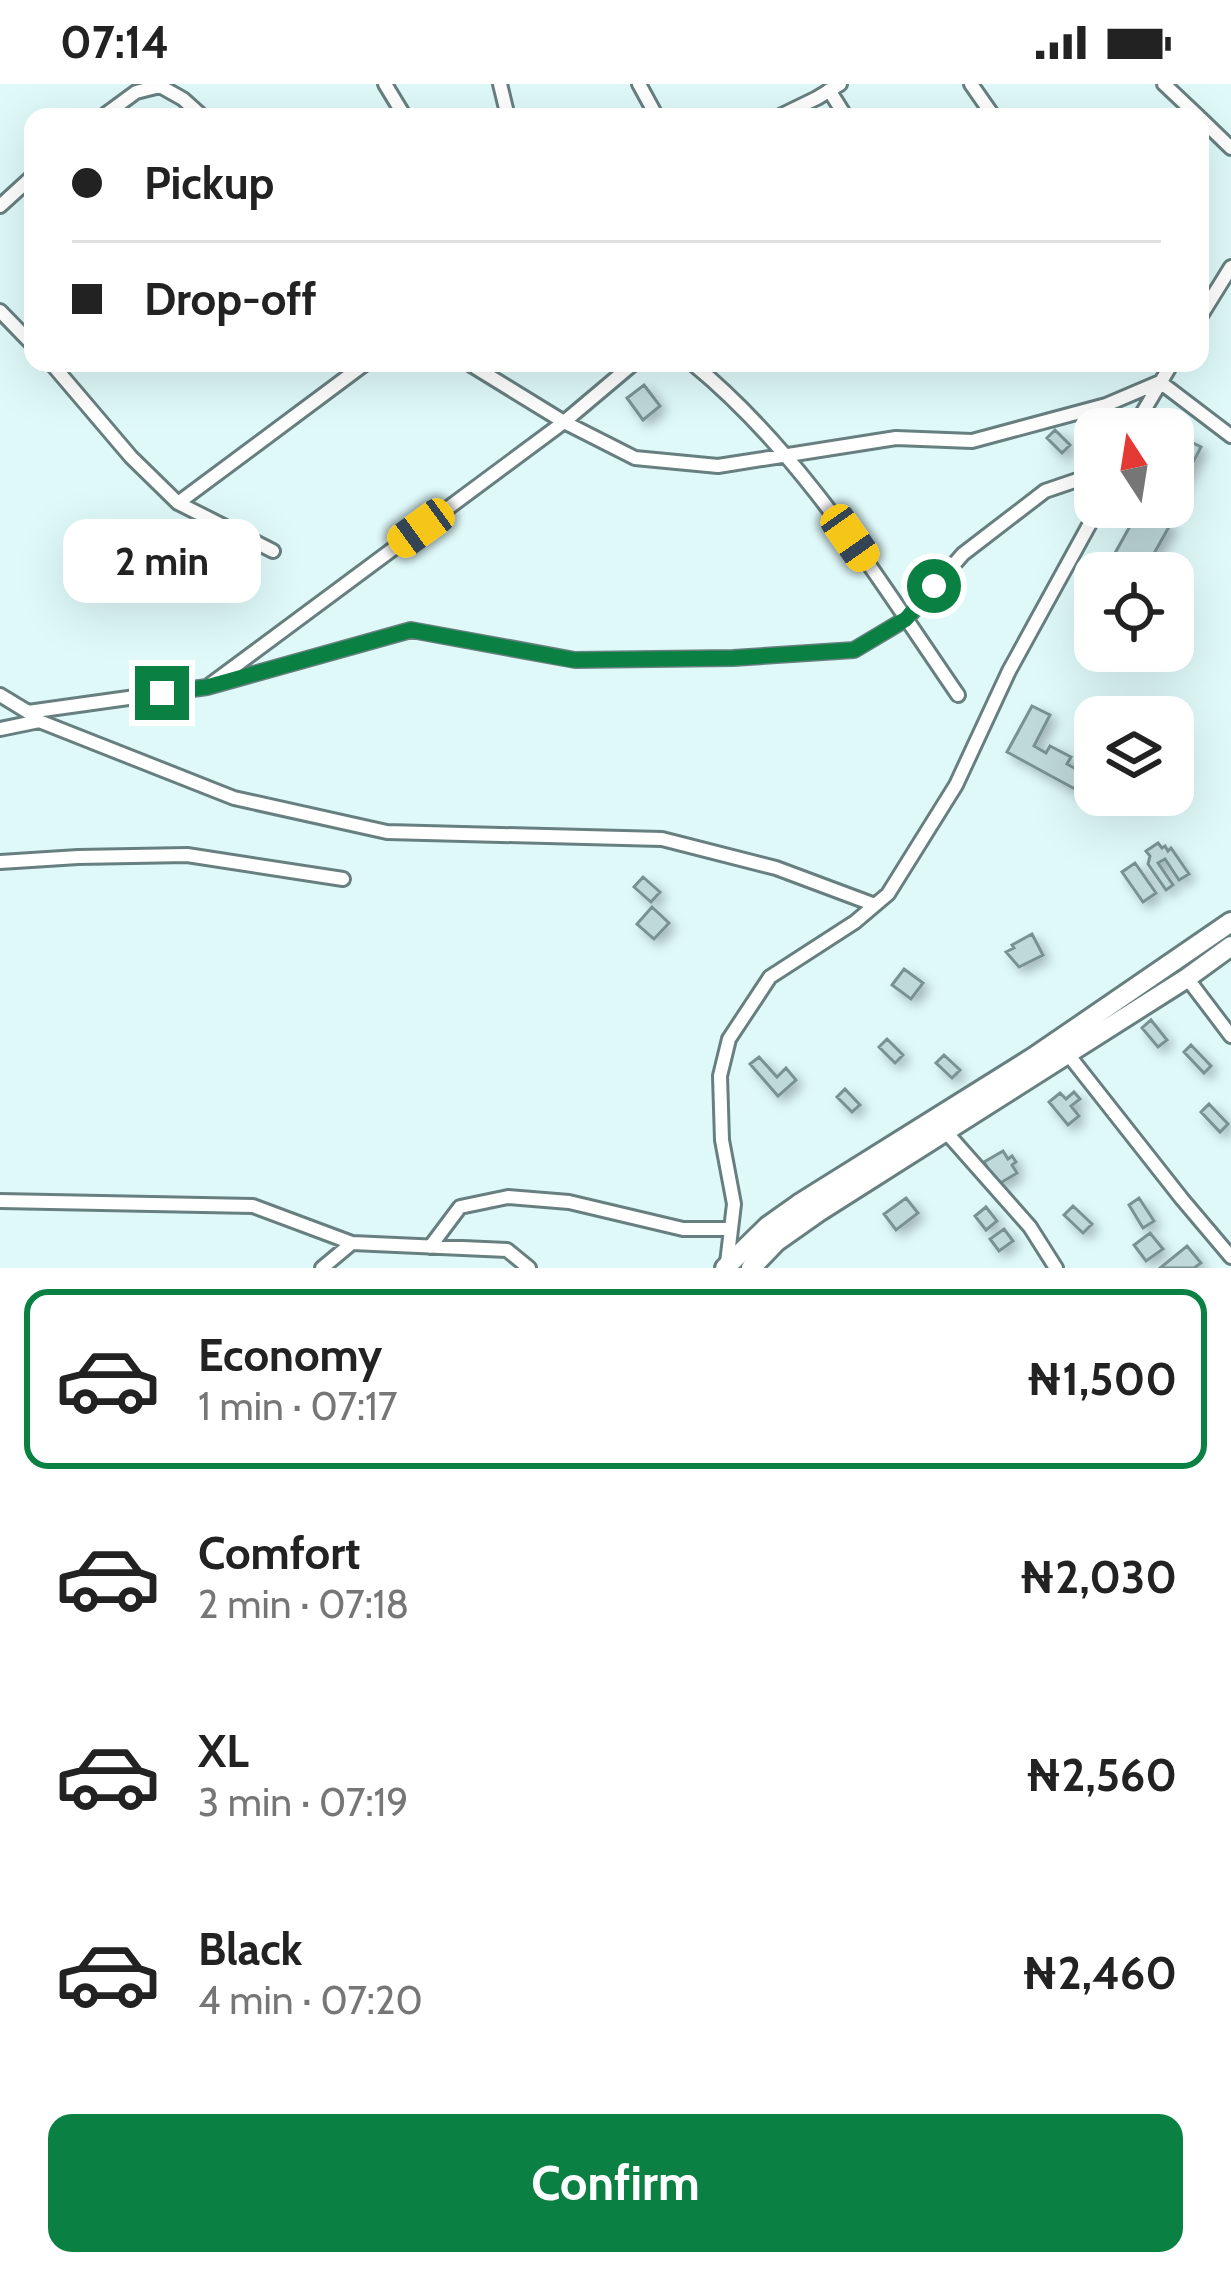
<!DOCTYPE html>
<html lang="en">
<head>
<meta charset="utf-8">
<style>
  :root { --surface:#fff; --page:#f6f6f6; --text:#222; --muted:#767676; --line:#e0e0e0; --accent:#0b8043 }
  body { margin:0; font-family:Cabin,sans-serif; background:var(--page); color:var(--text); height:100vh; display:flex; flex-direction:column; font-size:45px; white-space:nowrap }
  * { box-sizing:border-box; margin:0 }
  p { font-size:39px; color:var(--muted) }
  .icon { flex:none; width:66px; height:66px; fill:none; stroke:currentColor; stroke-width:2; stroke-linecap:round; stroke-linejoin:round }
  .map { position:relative; height:1184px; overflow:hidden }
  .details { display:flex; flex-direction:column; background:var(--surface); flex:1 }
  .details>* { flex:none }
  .hud { position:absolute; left:24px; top:24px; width:1185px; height:264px; border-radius:24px; box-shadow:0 12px 48px #0002; display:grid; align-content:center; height:264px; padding:0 48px; background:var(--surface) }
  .needle { width:78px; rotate:348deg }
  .tools { position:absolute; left:1074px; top:324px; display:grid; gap:24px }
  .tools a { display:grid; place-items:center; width:120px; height:120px; border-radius:24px; background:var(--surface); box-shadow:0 12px 48px #0002; font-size:60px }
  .end { position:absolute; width:54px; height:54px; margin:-27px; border:15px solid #0b8043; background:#fff; box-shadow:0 0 0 6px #fff }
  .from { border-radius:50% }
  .bubble { position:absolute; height:84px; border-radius:24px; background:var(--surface); box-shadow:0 12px 48px #0002; font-size:39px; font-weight:700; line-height:84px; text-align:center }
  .car { position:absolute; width:36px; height:72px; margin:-36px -18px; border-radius:15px; box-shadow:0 0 9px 3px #0007; background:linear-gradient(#f5c518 24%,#345 0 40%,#f5c518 0 76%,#345 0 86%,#f5c518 0) }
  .hud b { display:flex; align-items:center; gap:42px; height:114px; font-size:45px }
  .hud b+b { border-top:3px solid var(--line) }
  .hud i { width:30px; height:30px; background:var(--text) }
  ul { padding:21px 0 0; list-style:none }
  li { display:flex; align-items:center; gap:36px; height:180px; margin:0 24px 18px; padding:0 24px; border:6px solid transparent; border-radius:24px }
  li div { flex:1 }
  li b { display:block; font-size:45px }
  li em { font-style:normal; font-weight:700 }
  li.selected { border-color:var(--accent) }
  li>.icon { width:108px; height:108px; stroke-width:1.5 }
  .cta { display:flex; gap:24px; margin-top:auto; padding:24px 48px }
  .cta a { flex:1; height:138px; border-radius:24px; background:var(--accent); color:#fff; font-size:48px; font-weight:700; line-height:138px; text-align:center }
  .status { display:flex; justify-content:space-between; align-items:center; height:84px; padding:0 60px; background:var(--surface); direction:ltr }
  .status svg { height:33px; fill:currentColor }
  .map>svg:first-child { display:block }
</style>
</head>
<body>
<div class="status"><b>07:14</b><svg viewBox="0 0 49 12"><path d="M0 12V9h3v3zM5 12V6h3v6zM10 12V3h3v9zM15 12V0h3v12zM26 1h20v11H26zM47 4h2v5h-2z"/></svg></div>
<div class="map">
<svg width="1231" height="1184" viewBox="0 0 1231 1184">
  <defs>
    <filter id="shadow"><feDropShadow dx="5.5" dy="5.5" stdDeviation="6" flood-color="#0004"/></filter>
  </defs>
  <rect width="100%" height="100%" fill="#dff9f9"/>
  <path fill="#bfd8d8" stroke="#799191" stroke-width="3" filter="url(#shadow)" d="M644,301L660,322L643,336L627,314Z
    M1055,346L1070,361L1062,369L1047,354Z
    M1179,352L1201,363L1173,417V363Z
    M1140,424L1170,441L1143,489H1104Z
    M1032,622L1050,631L1034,662L1046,669L1050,662L1071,673L1067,680L1076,685L1092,654L1095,655V695L1086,711L1007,668Z
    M1158,759L1162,764L1165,762L1168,767L1171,764L1189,790L1179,796L1165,775L1158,779L1173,801L1166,806L1148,780L1150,772L1146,767Z
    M1135,779L1156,809L1143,818L1122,788Z
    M643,793L660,808L651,818L634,803Z
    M652,823L669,839L654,855L637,840Z
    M1032,850L1043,871L1019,883L1006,868L1014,864L1012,861Z
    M904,885L923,899L911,915L892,901Z
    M1151,936L1167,956L1158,963L1142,944Z
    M887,955L903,971L895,979L879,963Z
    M1191,961L1211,982L1204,989L1184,968Z
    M944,971L960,986L952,994L936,979Z
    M759,973L777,993L786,984L796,996L778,1012L750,980Z
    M845,1005L860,1021L852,1028L837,1013Z
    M1074,1008L1080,1015L1071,1022L1079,1032L1068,1041L1049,1018L1060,1009L1066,1015Z
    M1209,1020L1228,1040L1220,1048L1201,1028Z
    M1003,1067L1008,1075L1012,1072L1016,1078L1012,1081L1017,1089L997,1101L984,1078Z
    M906,1114L918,1129L896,1146L884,1130Z
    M1139,1114L1154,1137L1143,1144L1129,1121Z
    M1073,1122L1092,1140L1083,1149L1064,1131Z
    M986,1123L997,1137L986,1146L975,1132Z
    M1004,1145L1013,1157L999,1167L990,1155Z
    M1150,1149L1163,1165L1146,1177L1134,1161Z
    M1187,1162L1201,1179L1194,1184H1160Z"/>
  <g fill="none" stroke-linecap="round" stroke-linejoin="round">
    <defs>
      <path id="street" d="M385,0L405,33
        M500,0L508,33
        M639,0L657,33
        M971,0L994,33
        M1164,0L1199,33
        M829,6L846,33
        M102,33L136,8L160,2L183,15L203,33
        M778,33L817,14L840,0
        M1200,34L1231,64
        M0,122L33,92
        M0,227L33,261
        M1200,233L1231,183
        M51,279L131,373L178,419L273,467
        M468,279L564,338L635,374L718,382L896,354L972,357L1106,321L1160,298L1231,352
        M692,279C802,369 878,495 958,611
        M1133,345L1172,279
        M178,419L366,279
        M207,603L411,546L575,576L733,574L854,566L906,535L963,470L1045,407L1095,390
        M0,611L28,628
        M39,637L234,714L387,748L662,755L776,784L875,821
        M0,645L39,637L28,628L207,603L564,338L634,279
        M0,778L78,773L187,771L343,795
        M1187,894L1231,952
        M1067,969L1182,1115L1231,1173
        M946,1048L1030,1143L1056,1184
        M0,1117L253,1122L352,1159L507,1166L529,1184
        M430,1163L460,1123L508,1113L569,1118L683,1145H731
        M727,1179L734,1120L722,1056L720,992L729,955L770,893L855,838L888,810L956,701L1009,587L1099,423
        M322,1184L352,1159"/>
      <path id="secondary" d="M725,1184L768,1142L799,1120L1034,973L1231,838
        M751,1184L776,1158L820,1127L1187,894L1231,862"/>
    </defs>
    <use href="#street" stroke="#687f7f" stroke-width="18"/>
    <use href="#secondary" stroke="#687f7f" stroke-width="24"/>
    <use href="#street" stroke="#fff" stroke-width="12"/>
    <use href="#secondary" stroke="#fff" stroke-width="18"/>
  </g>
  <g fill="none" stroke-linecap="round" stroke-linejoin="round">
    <path stroke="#0b8043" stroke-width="15" d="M162,609L207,603L411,546L574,576L733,574L854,566L906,535L934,502"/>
  </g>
</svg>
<div class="tools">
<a><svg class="needle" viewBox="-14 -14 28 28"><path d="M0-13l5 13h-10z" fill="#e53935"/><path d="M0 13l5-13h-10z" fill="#767676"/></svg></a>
<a><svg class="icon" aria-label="locate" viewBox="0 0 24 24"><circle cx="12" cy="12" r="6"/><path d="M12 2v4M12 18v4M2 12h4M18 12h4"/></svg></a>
<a><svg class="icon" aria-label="layers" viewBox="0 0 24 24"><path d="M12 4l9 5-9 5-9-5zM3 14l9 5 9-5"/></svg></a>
</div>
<i class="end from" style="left:934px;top:502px"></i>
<i class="end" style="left:162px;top:609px"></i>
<div class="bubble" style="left:63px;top:435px;width:198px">2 min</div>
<i class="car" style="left:421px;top:444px;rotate:234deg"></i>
<i class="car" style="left:850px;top:454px;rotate:145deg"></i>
<div class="hud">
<b><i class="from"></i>Pickup</b>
<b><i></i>Drop-off</b>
</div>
</div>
<section class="details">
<ul>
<li class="selected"><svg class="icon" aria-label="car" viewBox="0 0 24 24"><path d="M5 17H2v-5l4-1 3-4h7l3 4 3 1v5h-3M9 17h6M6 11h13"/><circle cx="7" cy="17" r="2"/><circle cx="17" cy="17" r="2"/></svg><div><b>Economy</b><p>1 min · 07:17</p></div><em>₦1,500</em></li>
<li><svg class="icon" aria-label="car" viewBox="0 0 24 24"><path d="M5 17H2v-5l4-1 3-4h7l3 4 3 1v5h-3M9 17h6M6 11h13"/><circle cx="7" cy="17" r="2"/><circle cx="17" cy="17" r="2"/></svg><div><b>Comfort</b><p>2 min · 07:18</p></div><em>₦2,030</em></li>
<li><svg class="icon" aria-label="car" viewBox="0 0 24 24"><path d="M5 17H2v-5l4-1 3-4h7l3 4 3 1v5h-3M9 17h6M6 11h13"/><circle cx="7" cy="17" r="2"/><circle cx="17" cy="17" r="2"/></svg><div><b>XL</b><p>3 min · 07:19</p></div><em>₦2,560</em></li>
<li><svg class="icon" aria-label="car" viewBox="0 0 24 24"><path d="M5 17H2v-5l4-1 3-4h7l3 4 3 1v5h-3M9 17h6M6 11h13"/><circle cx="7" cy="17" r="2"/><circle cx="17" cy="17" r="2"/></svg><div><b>Black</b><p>4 min · 07:20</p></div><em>₦2,460</em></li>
</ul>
<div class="cta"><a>Confirm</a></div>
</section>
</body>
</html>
